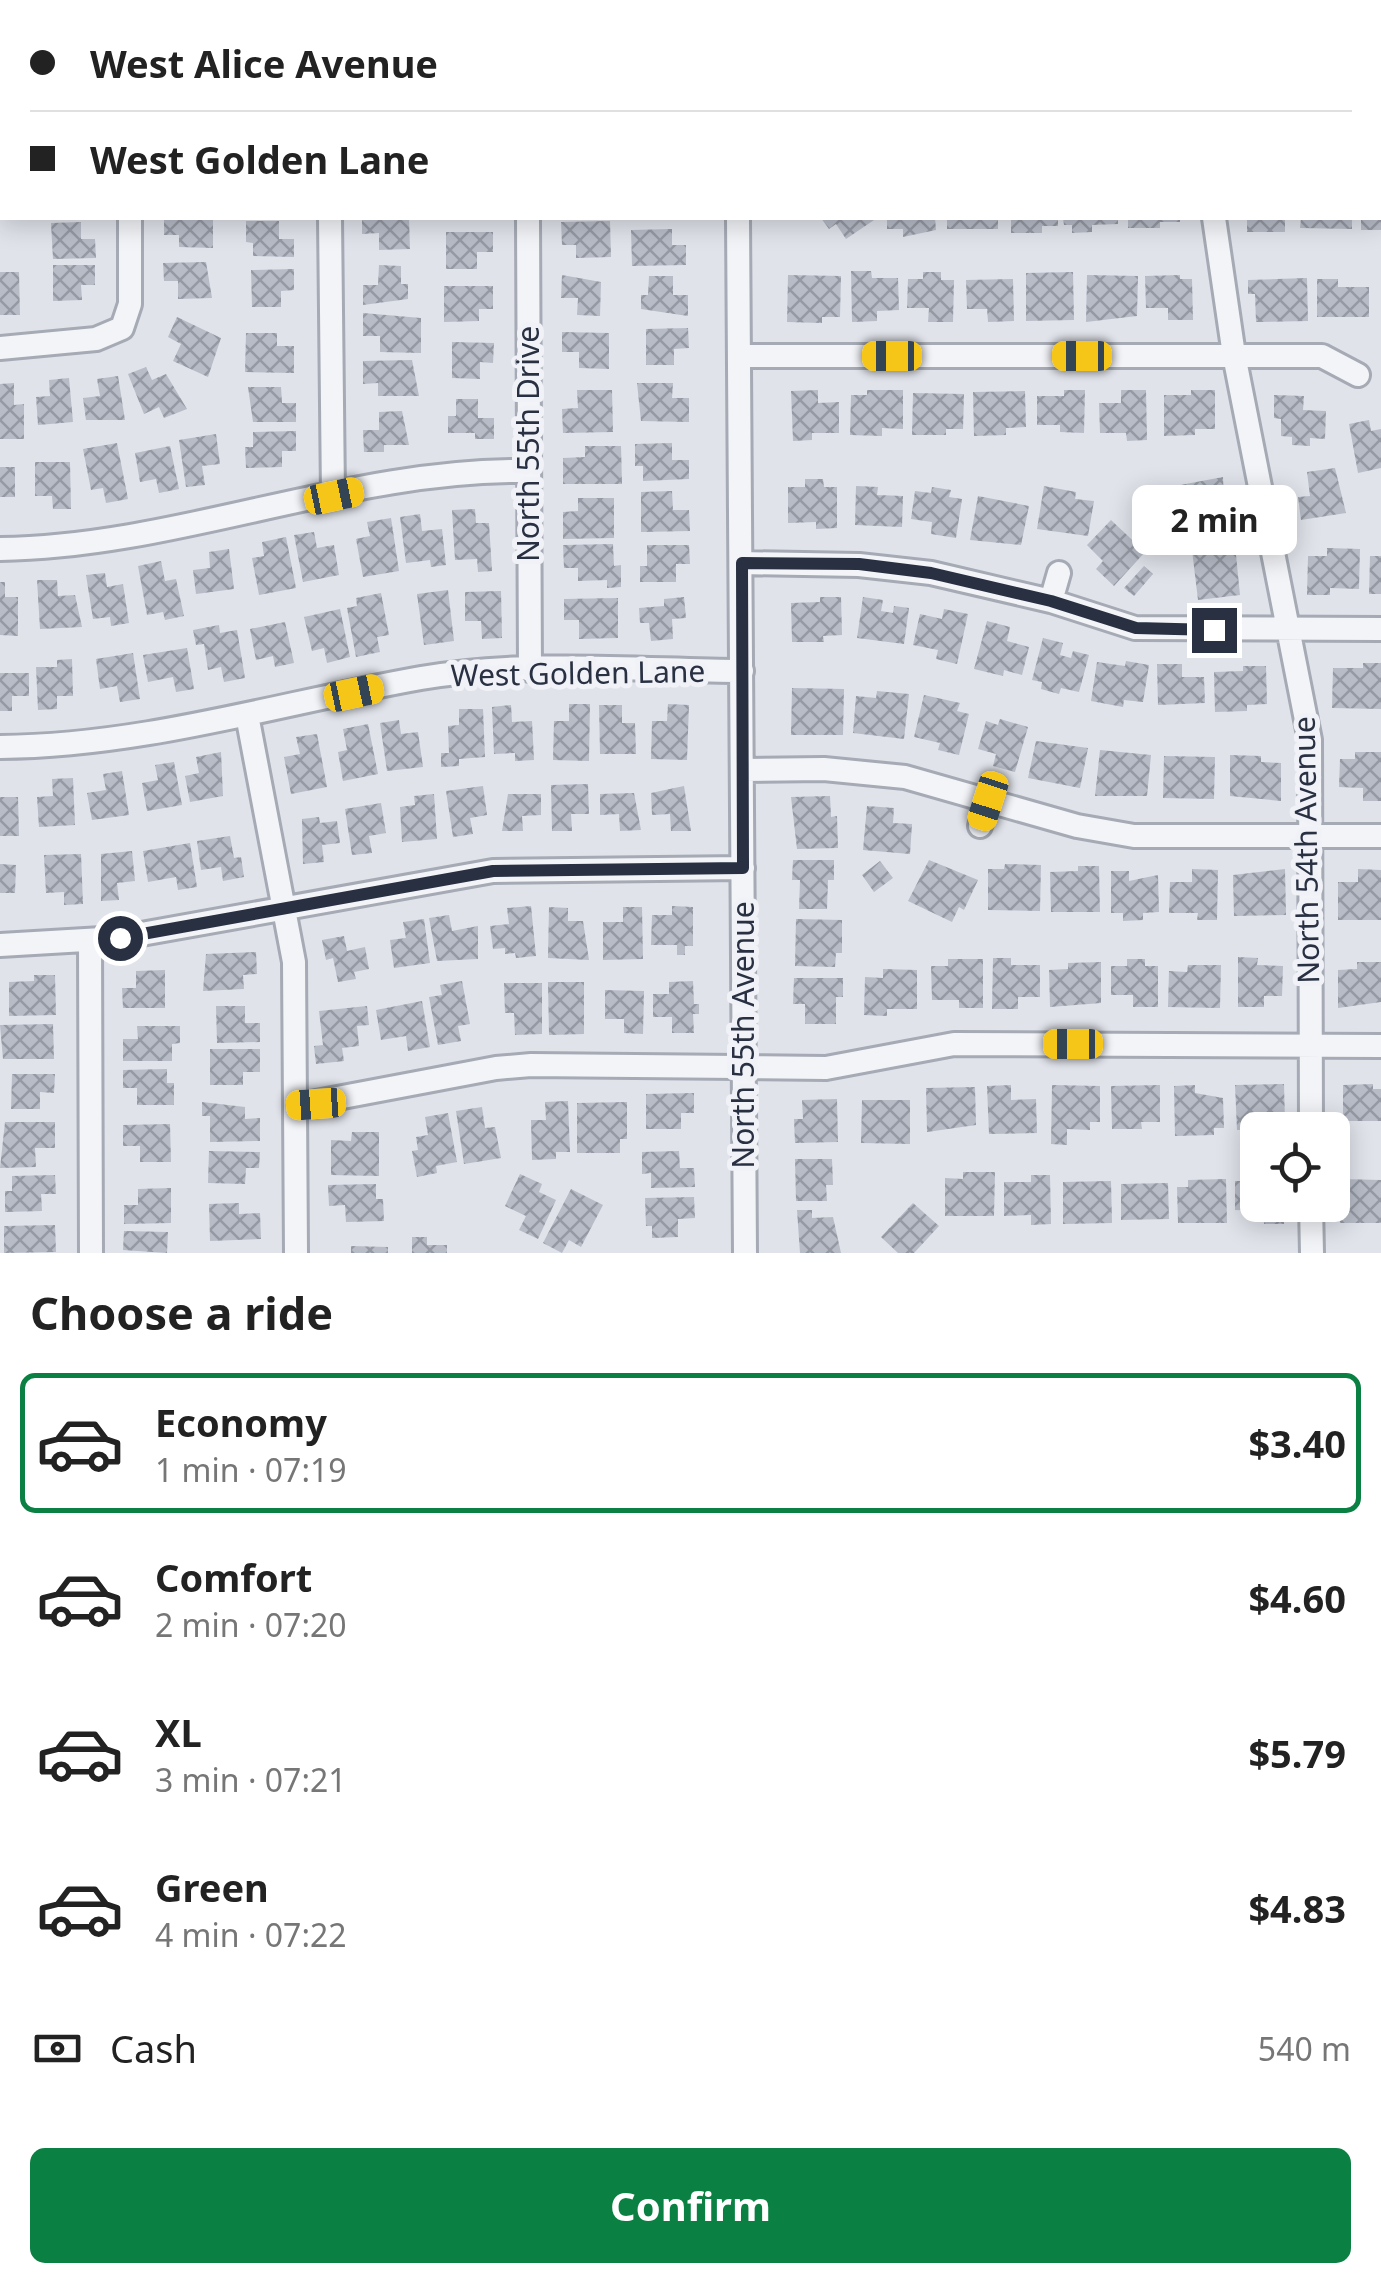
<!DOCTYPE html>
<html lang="en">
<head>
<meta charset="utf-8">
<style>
  :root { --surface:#fff; --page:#f2f2f2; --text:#222; --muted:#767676; --line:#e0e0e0; --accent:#0b8043 }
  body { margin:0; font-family:"Noto Sans",sans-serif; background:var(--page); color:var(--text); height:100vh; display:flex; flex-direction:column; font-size:38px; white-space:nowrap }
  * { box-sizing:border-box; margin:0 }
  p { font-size:32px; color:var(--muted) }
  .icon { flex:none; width:55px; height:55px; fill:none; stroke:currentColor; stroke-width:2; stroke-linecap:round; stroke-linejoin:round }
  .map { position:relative; height:1253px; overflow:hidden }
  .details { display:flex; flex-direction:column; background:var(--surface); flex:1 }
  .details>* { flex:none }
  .guide { position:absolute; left:0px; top:0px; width:1382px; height:220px; box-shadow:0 5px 25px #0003; display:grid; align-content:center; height:220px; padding:0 30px; background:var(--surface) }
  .fabs { position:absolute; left:1240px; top:1112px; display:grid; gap:20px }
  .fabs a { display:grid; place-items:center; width:110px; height:110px; border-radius:15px; background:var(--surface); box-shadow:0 5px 25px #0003; font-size:50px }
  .end { position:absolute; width:45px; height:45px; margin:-22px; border:12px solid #283042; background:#fff; box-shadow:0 0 0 5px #fff }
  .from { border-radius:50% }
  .bubble { position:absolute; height:70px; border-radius:15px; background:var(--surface); box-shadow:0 5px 25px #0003; font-size:32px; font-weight:700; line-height:70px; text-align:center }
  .car { position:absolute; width:30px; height:60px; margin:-30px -15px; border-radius:12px; box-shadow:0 0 8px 2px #0007; background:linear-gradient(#f5c518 24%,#345 0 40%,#f5c518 0 76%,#345 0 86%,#f5c518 0) }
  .guide b { display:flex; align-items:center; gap:35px; height:95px; font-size:38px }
  .guide b+b { border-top:2px solid var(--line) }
  .guide i { width:25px; height:25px; background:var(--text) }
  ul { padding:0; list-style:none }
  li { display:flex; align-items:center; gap:30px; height:140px; margin:0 20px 15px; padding:0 10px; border:5px solid transparent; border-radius:15px }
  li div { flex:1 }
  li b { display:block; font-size:38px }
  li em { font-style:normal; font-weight:700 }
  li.active { border-color:var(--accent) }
  li>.icon { width:90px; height:90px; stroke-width:1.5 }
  h2 { padding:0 30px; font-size:45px; line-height:120px }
  .pay { display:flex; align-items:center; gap:25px; height:110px; padding:0 30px; font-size:38px }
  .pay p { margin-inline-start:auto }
  .action { display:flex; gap:20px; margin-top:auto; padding:20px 30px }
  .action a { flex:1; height:115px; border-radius:15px; background:var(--accent); color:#fff; font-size:40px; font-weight:700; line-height:115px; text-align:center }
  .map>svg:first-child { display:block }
</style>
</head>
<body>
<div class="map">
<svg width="1381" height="1253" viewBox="0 0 1381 1253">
  <defs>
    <pattern id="building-cross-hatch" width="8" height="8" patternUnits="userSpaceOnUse" patternTransform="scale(2.5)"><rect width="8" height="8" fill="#b7bcc7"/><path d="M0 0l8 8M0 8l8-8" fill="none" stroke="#9599a3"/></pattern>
  </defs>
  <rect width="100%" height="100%" fill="#e0e3ea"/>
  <path fill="url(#building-cross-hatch)" d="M164,218H213V248L179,247V235H164Z
    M362,218H409L410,249L379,250V233L362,234Z
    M821,218H877L846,239L836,224L829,229Z
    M887,218H935L936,230L903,237V229H887Z
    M947,218H998V229H947Z
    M1011,218H1058V226H1042V233H1011Z
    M1063,218H1118V224L1092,225V232L1072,233V225H1064Z
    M1128,218H1180V222H1160V228H1128Z
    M1247,218H1285V232H1247Z
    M1301,218H1352V229L1300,228Z
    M1361,218H1381V230H1361Z
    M246,221H279V239H294V257L253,256V243L246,242Z
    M610,221L611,257L576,258V245H562L561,222Z
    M81,222V239H95L96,258L53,259L51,223Z
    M672,229V245H686V265L632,266L631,230Z
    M446,232H493V252H477V269H446Z
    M206,262L212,298L178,299V281H164L163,263Z
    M53,265H95V285H81L82,300L53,301Z
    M379,265L401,266V284H408V299L363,305V285H378Z
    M294,269V290L281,291V307H252L251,270Z
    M851,271H871L872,278H898L899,310L877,311V321L852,322Z
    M0,272H19L20,315H0Z
    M923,272H941V280H954L953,322H928L929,308H907L908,279H923Z
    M1073,272L1074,320L1026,321V273Z
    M562,275L601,282L600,316L577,315L578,298H561Z
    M788,275L841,276L840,317H822V323L787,322Z
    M1087,275L1138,276L1137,316L1086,322Z
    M1180,275V279H1192L1193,320H1168V308H1146L1145,276Z
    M649,276H673V295H688V316L641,309V295H648Z
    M1307,278L1308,321L1256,322L1255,294H1248V280Z
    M1013,279L1014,321L988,322L987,309H967L966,280Z
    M1317,279H1338V287H1369V317H1317Z
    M444,286H493V309H479V321L444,322Z
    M363,313L421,318V353L380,352V336H363Z
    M177,317L221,338L208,377L173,361L181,344L168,337Z
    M688,328L689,348L674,349V365H646V329Z
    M562,332L609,333V369L579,368V352H562Z
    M246,333H277V346H294V373L245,372Z
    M452,342L494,343L493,363L480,362V379L452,378Z
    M412,360L419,396H378V383L363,384V361Z
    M146,367L152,380L166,374L187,409L164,418L159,407L144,414L128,374Z
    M118,376L125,420H86L83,398L100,396L97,379Z
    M69,378L73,422L38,425L36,397L50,396L49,380Z
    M14,383V405L24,404V439H0V384Z
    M637,383H673L672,398H689V422L641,421Z
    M248,387H281L282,403H296V422H253Z
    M577,390H612L613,432L563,433L562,409L578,408Z
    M818,390V403L839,402V433H812V440L793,441L791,391Z
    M867,390H903V429L882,428V436L850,435L851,395H867Z
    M1064,390H1085L1084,433L1060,432V425H1037V396H1064Z
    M1121,390H1146L1147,440L1127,441L1126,433H1100L1099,403H1121Z
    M1191,390H1215V429H1195V435L1164,436V395H1191Z
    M1025,391L1026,427L1006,428V435L974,436L973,392Z
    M913,393L964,394L963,429H946V435H912Z
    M1274,395L1304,396L1303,410L1326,411L1325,439L1310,438V446L1292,445V437L1281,436V419L1274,418Z
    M456,399H478V418H494V439H475V433H448V416H456Z
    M402,411L409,445H384V452H364L363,430H379V412Z
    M1369,420L1371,431L1381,429V468L1358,473L1349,424Z
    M296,431V451H282V467L246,468L245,447H253V432Z
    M216,434L220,464L202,466L205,485L186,487L179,440Z
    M117,443L128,499L106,503L103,488L91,490L83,449Z
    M672,443V460H689V479L643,481V466H635V444Z
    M170,446L179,489L159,493L156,479L140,482L135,453Z
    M585,446H621L622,484H563V458L585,457Z
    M35,462H70L71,509H53L52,496H35Z
    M0,467H15V497H0Z
    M1335,468L1346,513L1301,520L1298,497L1310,496L1307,472Z
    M1223,477L1225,524L1182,531L1175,486Z
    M805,479H823L824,487H837V528L816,529V522L788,523V487H805Z
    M856,486L878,487L877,495L903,496L902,527L855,525Z
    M1044,486L1076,492L1075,499L1094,501L1088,536L1037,529Z
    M932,487L951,490L949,497L962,499L956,538L931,534L932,522L911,519L915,491L931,493Z
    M672,491L673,510H689L690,531L641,532V492Z
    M978,496L1029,506L1021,545L970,540Z
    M578,498H614V538L563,539V512L578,511Z
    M475,509L476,523H489L492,571L478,572L477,559L455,560L452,510Z
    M420,514L422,531L442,529L446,565L431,567L430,560L406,563L400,517Z
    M391,518L399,571L363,577L356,539L370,536L367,522Z
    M1111,520L1145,552L1114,586L1096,569L1103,561L1087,545Z
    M314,532L317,548L334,545L339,575L303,582L294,535Z
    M286,537L296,588L259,595L252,558L264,556L262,542Z
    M613,544L614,566L621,565V587L607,588V580L578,581V568H564L563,545Z
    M647,545H689L690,564H676V582H640V566H647Z
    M1235,545L1240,595L1198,600L1192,550Z
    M1327,548L1360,549L1359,589L1330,588V595H1307L1308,556H1327Z
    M229,549L234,589L196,594L193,570L210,568L209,552Z
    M1370,556H1381V594H1369Z
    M161,561L165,581L176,579L184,616L165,620L163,612L147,615L138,566Z
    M1144,566L1153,574L1134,596L1124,588Z
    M105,573L107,587L123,584L129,623L111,626L110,617L93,619L86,575Z
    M37,580H57L58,596L75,595L82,627L40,629Z
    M0,582H5V597H18V636L0,635Z
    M448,590L454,641L424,645L417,594Z
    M501,591L502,638L482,639L481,621H465V592Z
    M381,593L389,635L377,637L380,652L356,657L347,608L357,606L356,598Z
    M684,597L686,618L672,619L673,639L651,641L649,623H640L639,608L664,606V599Z
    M820,597H841L842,635L823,636L824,642H792L791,603L820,602Z
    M863,597L883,600L881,611L893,613L894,606L909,608L904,644L857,638Z
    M618,598V638L579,639V620H564V599Z
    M340,609L350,657L327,663L324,648L312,651L304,617Z
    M944,609L968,614L957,664L936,659L938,650L913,645L920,614L942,619Z
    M987,621L1010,627L1007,641L1029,647L1022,675L1004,670L1003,676L974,669Z
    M285,622L294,663L275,667L273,656L256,660L250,629Z
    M219,625L220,633L237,630L245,678L224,682L221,667L208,670L204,644L196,645L193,630Z
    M1043,638L1063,643L1060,655L1071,658L1073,651L1089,655L1079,692L1061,688L1059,694L1041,689L1042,682L1032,680Z
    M187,648L194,689L176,692L173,677L148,682L143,655Z
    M133,653L140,699L120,702L117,686L100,689L96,659Z
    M72,659L73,696H57V709L38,710L36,667H57V660Z
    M1126,661L1149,665L1143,702L1124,700L1123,707L1091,701L1097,662L1125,666Z
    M1363,663H1381V709L1332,708L1333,668H1363Z
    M1157,664H1182V677H1204L1205,703L1158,705Z
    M1243,666H1266L1267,704L1247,705V711L1215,712L1214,672L1243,671Z
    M0,673H29V696H12V711H0Z
    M792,688L844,689L843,735H791Z
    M877,691L909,694L904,739L853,733L856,696L876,698Z
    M924,695L960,703L957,711L969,714L959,755L938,750L940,743L914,737Z
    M569,704H590L589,761L553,760L554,721H569Z
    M668,704L689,705L687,760L651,759L652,721H667Z
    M511,705L512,722L532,721L534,760L515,761V753L494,754L492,707Z
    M599,705H622V723H635L636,754H600Z
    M459,709H483L485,757L459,759V766L441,767V753H449L448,726L459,725Z
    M1000,719L1028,727L1015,772L993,766L996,754L978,749L986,721L998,725Z
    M399,720L401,734L418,732L423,767L387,771L380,723Z
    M368,724L378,774L343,781L338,752L347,750L343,729Z
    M317,734L327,787L291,794L284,757L300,754L296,737Z
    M1036,741L1088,748L1080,788L1028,778Z
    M1100,750L1151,755L1147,796H1095Z
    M221,752L223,796L190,802L185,776L199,773L196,757Z
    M1355,752H1381V801H1363V788L1339,787L1340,759H1355Z
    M1230,755L1261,756V762L1281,763V801L1230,796Z
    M1164,756L1215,757L1214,799L1163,798Z
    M174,762L182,805L147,811L142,783L158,780L155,765Z
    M122,771L129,815L92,820L87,793L106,790L103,774Z
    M73,778L75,825L39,827L37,797L53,796L52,779Z
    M588,784L589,814H571L572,831H552L551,785Z
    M483,786L487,815L470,818L473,834L453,837L446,791Z
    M684,786L691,831H671L670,814L652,815L651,793Z
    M634,793L641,830L620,831L619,814L600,815V794Z
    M434,794L437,839L402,842L400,807L415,805L414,796Z
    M508,794H541V815L522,816L523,831H502Z
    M830,796L831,817L837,816L838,848L797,849L791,797Z
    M0,797H18L19,836H0Z
    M381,803L386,833L369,836L372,853L352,855L345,809Z
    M867,806L894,808L893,823L912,824L910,854L863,850Z
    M319,817L320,823L337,821L340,843L322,845L324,862L303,864L302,819Z
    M230,836L234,858L241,857L244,877L223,881L221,867L201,870L197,841Z
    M190,843L197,887L178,890L176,877L148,882L143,851Z
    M132,851L135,881L117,883L119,900L101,901V854Z
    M81,854L83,904L64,905V892L46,893L44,855Z
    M793,860H834V880H828L827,909H799L800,880H792Z
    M929,860L978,880L964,910L959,907L952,922L908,901Z
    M880,861L893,878L874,892L862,875Z
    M0,864L16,865L15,893H0Z
    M1005,864L1041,865L1040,911L988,910V869H1004Z
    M1078,866H1099L1100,912H1051L1050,872L1078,871Z
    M1192,869L1218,870L1217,920H1197L1198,913H1169L1170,882H1192Z
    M1285,869L1286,915L1234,916L1233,875Z
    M1358,869L1381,870V920H1338V882H1358Z
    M1111,871H1129V881L1158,875L1159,912L1143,913V920L1123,921V913H1111Z
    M531,906L536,956L516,958L515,953L505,954V948L493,949L490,926L509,924L507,908Z
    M672,906L693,907V946H685V955H677V945H651L652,915H672Z
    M549,907L568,908V921H583L589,960L548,958Z
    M623,907H642L643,959L603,960V922H623Z
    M449,915L452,931L478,926V959L437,961L429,918Z
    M424,919L430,963L394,968L390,940L406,938L403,922Z
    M796,919L842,920V953H836L835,967L795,966Z
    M344,936L347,951L365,947L369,969L354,972L356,979L338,982L333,958L326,960L322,940Z
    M256,952L257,974L243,975L244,989L203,991L206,954Z
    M1238,957L1258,958L1257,965L1283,966L1282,996H1264V1007H1238Z
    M993,958H1011V965H1040V997H1018V1009H992Z
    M948,959H983V1008H959V1000H932L931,966H948Z
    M1127,959H1145V966H1158V1007H1133V995H1111V966H1127Z
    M1101,962V1003L1050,1007L1049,970L1068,969V963Z
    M1357,962H1381V1002L1338,1008V970L1357,969Z
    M1188,965H1221L1220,1008L1168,1007L1169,971L1187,972Z
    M883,969L917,970V1009H887V1016L864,1015L865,977L883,978Z
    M165,970V1008H123L122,988H136V971Z
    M34,975H55L56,1015L9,1016V982L34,981Z
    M794,978H843V997H836V1024H805V1004H793Z
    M462,981L470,1024L458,1026L461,1041L438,1045L429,997L442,995L440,985Z
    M693,981L694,1004H699V1014H693L694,1033H672V1017H653V994H669V982Z
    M548,982H584V1034L549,1035Z
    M504,983H542V1034L515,1035L514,1013H505Z
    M605,990L644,991L643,1034L624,1033V1019H605Z
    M422,1001L430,1047L408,1051L406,1036L381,1040L376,1010Z
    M216,1006H245V1023H260V1042L217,1043Z
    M367,1006L369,1025L357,1026L359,1046L342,1048L344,1061L316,1064L314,1046L323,1045L319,1011Z
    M53,1024L54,1059H3L0,1025Z
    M137,1026H180V1043L172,1044V1061H123V1039H138Z
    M210,1049H260V1072H243V1085H210Z
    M167,1069V1083H174V1105H137V1088H123V1070Z
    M12,1074H55L54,1093L40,1092V1109H11Z
    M1284,1084L1285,1122H1275V1129L1237,1130L1235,1085Z
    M1373,1084V1089H1381V1121H1343V1085Z
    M1011,1085V1100L1036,1099L1037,1133L989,1134L987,1086Z
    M1052,1085L1100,1086V1122H1090V1130L1067,1129V1145L1051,1144Z
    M1160,1085V1122H1141L1142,1129H1112L1111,1086Z
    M1195,1085V1093L1223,1098L1224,1128H1214V1135L1175,1136L1174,1086Z
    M975,1087L976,1125L927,1132L926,1088Z
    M694,1093V1113H681V1129H646V1094Z
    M837,1099L838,1142L795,1143L794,1119H803L802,1100Z
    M862,1100H910V1144L861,1143Z
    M568,1101L570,1152H556V1159L532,1160L531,1120H546L545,1102Z
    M202,1102L245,1107V1119L260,1118V1141L210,1142V1116H202Z
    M627,1102V1139H620V1153H577V1103Z
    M482,1107L485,1128L495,1127L501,1158L464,1164L456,1111Z
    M448,1113L457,1162L436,1166L437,1173L417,1177L412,1151L418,1150L416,1137L428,1135L425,1117Z
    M5,1122H55V1148H35L36,1167L0,1168Z
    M170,1124L171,1162H140V1146H123V1125Z
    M352,1132H379V1176L331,1175V1140L351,1141Z
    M209,1151L260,1152L259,1168H246L245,1184L208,1183Z
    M679,1151L680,1168H694L695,1187L651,1188V1173L642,1174V1152Z
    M795,1159H832L833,1185H826L827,1201H796Z
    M963,1172H995L994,1216H945V1178L963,1179Z
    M520,1174L542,1184L539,1192L556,1200L538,1239L519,1230L526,1216L505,1206Z
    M1250,1174H1258V1205H1284V1224H1264V1211L1235,1210V1181H1250Z
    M55,1175L56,1194H41L42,1211L5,1212V1191H12V1176Z
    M1031,1175H1050L1051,1224L1031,1225V1215L1004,1216V1182H1031Z
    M1226,1179L1227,1223H1178L1177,1187H1188V1180Z
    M1340,1179L1381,1180V1223H1340Z
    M1111,1181L1112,1223L1063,1224V1182Z
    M1168,1183L1169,1219L1121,1220V1184Z
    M376,1184V1199H383L384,1221L346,1222L345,1205L329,1206L328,1185Z
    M171,1188V1223L124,1224V1205H138V1189Z
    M571,1189L603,1205L581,1247L569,1240L562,1253L543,1243Z
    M694,1197L695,1218L678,1219V1237L652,1238V1226H646L645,1198Z
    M239,1203V1214L260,1213L261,1239L210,1241L209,1204Z
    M913,1203L939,1226L914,1253H898L881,1237Z
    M797,1210H812V1218L833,1217L841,1253H800Z
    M55,1225L56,1252L4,1253V1226Z
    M124,1231L168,1232L167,1253L123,1250Z
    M412,1237H427V1245H447V1253H412Z
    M351,1246L388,1247V1253H351Z"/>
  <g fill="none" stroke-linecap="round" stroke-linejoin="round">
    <defs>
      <path id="minor" d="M513,0V2
        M737,0V2
        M300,2V0
        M1015,2V0
        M1380,150H1381
        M330,218L333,496
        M528,218L530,670
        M738,218L745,1253
        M1214,218L1234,355L1310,740L1311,1130
        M0,348L96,339L122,328L130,304V218
        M740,356H1322L1358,375
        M0,549C178,547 350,468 529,471
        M741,563L859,565L931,573L1051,601L1135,628L1381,629
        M1051,601L1059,573
        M247,715L294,962L296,1253
        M0,747C144,746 280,703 421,678C526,660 637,670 742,671
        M742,770L824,769L905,777L1077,826L1134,836H1381
        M980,826L988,801
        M90,941L91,1253
        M0,945L119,938L493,871L743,868
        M295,1106L496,1068L531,1065L826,1068L954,1044L1381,1046
        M1311,1205L1312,1253"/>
      <path id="major" d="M0,14H2
        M1380,15H1381"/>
    </defs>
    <use href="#minor" stroke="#a5aab4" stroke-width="28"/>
    <use href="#major" stroke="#9fa7b6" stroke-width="32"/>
    <use href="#minor" stroke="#f3f4f8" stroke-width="22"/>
    <use href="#major" stroke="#fff" stroke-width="28"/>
  </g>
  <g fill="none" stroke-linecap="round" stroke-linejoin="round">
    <path stroke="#283042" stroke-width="12" d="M120,938L493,871L743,868L742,563L859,564L931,573L1051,601L1136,628L1214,630"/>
  </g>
  <g text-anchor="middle" stroke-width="10" stroke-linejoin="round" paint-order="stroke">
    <g font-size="30" fill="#283042" stroke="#f0f2f7">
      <text transform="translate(529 444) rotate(-90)" y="10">North 55th Drive</text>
      <text transform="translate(578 674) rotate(-1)" y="10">West Golden Lane</text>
      <text transform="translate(1307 850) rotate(-91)" y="10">North 54th Avenue</text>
      <text transform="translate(744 1035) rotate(-90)" y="10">North 55th Avenue</text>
    </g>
  </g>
</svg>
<div class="fabs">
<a><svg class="icon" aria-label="locate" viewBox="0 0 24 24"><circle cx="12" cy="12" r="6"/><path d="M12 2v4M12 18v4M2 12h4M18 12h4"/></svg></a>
</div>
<i class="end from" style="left:120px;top:938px"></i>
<i class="end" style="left:1214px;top:630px"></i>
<div class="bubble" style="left:1132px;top:485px;width:165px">2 min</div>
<i class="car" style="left:892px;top:356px;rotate:270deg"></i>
<i class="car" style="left:1082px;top:356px;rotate:270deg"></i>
<i class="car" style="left:334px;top:496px;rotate:78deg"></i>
<i class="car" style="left:354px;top:693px;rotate:78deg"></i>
<i class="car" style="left:988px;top:801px;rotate:198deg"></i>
<i class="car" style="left:1073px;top:1044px;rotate:270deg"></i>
<i class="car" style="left:316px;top:1104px;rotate:266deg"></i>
<div class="guide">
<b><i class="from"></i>West Alice Avenue</b>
<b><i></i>West Golden Lane</b>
</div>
</div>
<section class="details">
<h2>Choose a ride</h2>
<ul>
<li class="active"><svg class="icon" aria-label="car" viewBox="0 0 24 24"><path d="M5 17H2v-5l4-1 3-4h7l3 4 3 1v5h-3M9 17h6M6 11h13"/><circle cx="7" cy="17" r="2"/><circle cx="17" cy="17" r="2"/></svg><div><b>Economy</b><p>1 min · 07:19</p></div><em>$3.40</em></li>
<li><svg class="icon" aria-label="car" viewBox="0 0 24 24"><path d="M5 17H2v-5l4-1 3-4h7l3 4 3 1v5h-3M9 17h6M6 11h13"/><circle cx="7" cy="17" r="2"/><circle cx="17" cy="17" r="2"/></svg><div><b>Comfort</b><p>2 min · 07:20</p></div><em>$4.60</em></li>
<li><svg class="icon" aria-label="car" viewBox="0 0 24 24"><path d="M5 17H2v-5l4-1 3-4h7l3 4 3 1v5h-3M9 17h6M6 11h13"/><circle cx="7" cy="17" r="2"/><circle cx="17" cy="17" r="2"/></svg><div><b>XL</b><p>3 min · 07:21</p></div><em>$5.79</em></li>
<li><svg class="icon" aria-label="car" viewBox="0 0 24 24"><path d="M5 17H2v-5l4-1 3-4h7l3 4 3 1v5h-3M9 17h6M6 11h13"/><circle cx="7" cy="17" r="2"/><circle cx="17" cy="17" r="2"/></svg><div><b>Green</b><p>4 min · 07:22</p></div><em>$4.83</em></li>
</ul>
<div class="pay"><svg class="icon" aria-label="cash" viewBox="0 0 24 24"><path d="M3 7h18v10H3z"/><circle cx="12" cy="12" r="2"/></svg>Cash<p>540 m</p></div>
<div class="action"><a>Confirm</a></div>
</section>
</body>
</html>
